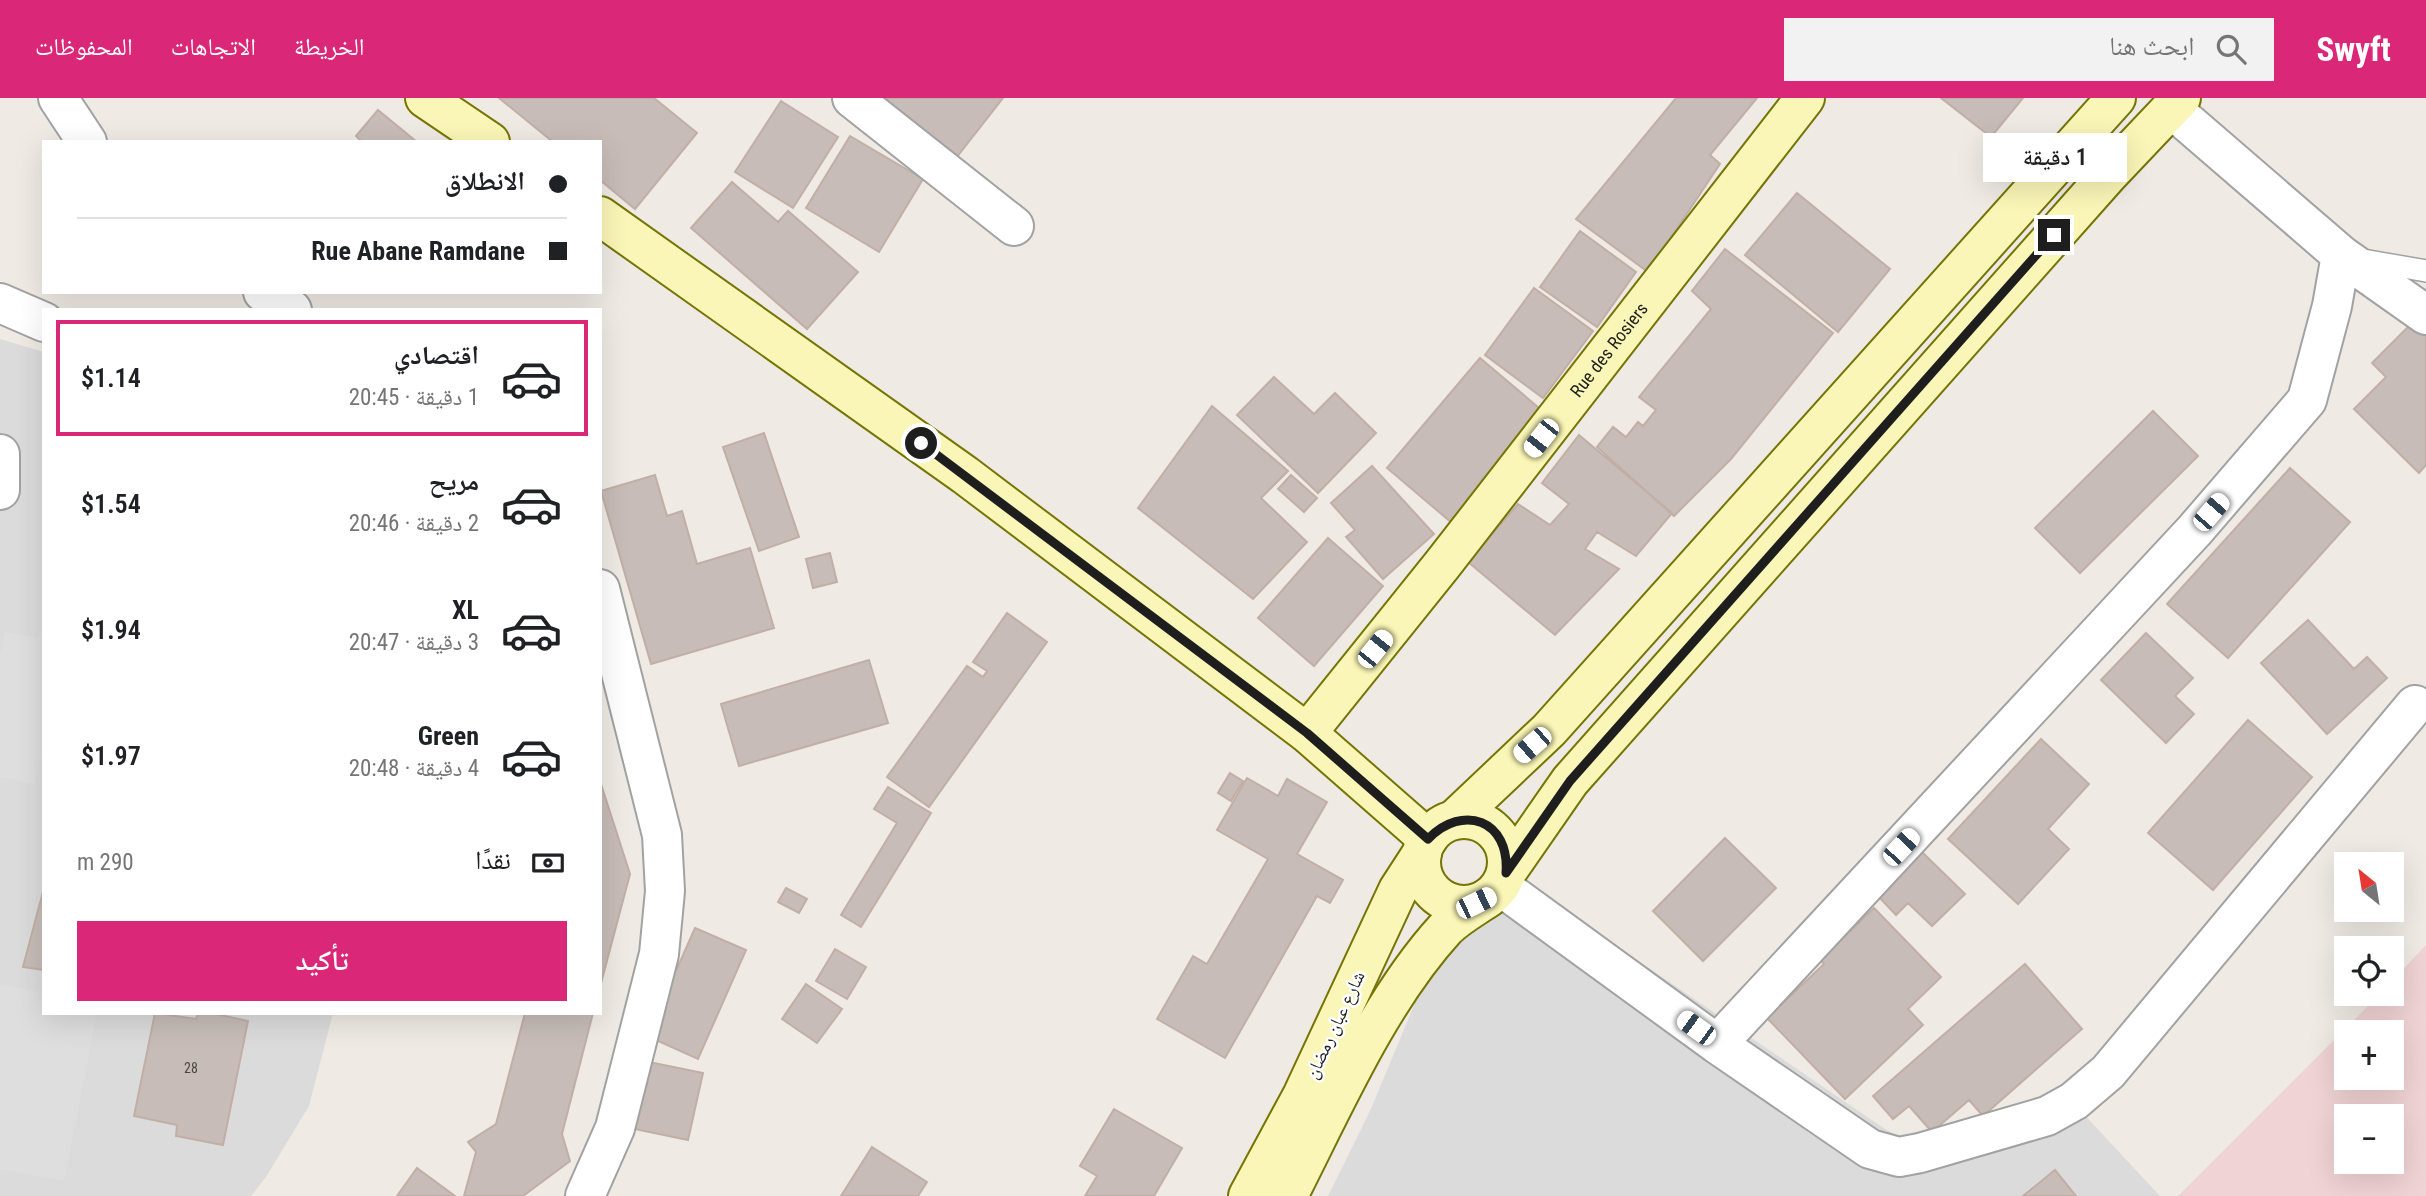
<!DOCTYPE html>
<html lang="ar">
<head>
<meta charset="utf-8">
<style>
  :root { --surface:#fff; --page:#f2f2f2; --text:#202124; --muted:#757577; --line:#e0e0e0; --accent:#db2777 }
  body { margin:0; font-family:"Roboto Condensed","Noto Naskh Arabic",sans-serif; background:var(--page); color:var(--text); direction:rtl; height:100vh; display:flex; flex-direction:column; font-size:26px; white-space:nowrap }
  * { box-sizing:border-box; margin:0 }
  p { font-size:23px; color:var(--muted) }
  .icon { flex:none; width:38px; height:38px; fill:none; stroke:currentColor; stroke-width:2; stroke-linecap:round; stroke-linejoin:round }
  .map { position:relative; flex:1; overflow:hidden; direction:ltr }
  .side { position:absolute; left:42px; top:210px; width:560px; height:707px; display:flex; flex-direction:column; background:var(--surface); border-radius:0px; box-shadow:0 7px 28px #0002; direction:rtl }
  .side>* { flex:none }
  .hud { position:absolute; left:42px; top:42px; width:560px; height:154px; border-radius:0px; box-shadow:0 7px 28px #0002; direction:rtl; display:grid; align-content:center; height:154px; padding:0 35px; background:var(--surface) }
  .needle { width:46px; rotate:330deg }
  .tools { position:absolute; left:2334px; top:754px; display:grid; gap:14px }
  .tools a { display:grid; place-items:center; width:70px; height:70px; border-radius:0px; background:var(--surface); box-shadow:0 7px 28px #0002; font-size:35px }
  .end { position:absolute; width:32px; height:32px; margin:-16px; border:9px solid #1e1e1e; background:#fff; box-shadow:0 0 0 4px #fff }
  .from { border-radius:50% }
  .bubble { position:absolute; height:49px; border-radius:0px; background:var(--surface); box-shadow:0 7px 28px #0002; font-size:23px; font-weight:600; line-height:49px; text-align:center; direction:rtl }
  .car { position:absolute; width:21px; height:42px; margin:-21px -10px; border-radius:9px; box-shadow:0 0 5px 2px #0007; background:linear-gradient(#fff 24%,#345 0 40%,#fff 0 76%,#345 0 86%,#fff 0) }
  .hud b { display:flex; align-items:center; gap:24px; height:66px; font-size:26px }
  .hud b+b { border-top:2px solid var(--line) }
  .hud i { width:18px; height:18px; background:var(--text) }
  ul { padding:12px 0 0; list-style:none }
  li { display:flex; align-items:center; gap:21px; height:116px; margin:0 14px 10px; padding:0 21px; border:4px solid transparent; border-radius:0px }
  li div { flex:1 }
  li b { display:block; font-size:26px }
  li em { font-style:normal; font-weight:600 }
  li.active { border-color:var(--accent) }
  li>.icon { width:63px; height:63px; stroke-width:1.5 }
  .pay { display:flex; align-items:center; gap:18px; height:77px; padding:0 35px; font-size:26px }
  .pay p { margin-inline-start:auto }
  .cta { display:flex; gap:14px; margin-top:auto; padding:14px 35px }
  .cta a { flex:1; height:80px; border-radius:0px; background:var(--accent); color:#fff; font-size:28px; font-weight:600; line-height:80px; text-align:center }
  header { display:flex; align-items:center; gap:42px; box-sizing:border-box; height:98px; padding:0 35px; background:var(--accent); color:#fff }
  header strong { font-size:33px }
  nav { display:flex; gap:38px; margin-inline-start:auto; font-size:24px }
  .search { width:490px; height:63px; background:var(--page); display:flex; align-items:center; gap:18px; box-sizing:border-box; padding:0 24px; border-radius:0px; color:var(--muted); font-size:26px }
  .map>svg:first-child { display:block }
</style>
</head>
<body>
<header>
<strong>Swyft</strong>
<div class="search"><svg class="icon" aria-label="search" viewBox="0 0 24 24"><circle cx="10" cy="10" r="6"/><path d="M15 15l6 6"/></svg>ابحث هنا</div>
<nav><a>الخريطة</a><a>الاتجاهات</a><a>المحفوظات</a></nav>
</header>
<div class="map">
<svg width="2426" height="1098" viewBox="0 0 2426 1098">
  <rect width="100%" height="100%" fill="#efeae4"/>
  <path fill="#dcdbdb" d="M0,241L44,254V915H333L309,1008L266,1079L251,1098H0Z
    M1530,789L1885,1031L1939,1058L2079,1011L2160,1098H1328L1370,1013L1425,881L1469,837Z"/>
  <path fill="#f0d3d4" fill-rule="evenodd" d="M2426,847V1098H2178L2380,896H2392V883ZM2347,934H2392V980H2347ZM2347,1018H2392V1064H2347Z"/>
  <path fill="#dedede" d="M5,534L44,541V641L35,686L0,679V557Z
    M0,886L44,895V915H97L64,1083L0,1071Z"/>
  <path fill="#c7bcb7" stroke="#c1afa6" stroke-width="2" d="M499,0H654L697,35L635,111L600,82V44H553Z
    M882,0H1003L956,60Z
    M1676,0H1757L1710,57L1720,66L1648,174L1576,121Z
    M1941,0H2023L1991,39Z
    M781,3L838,39L793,110L735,74Z
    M378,12L417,44H362L356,38Z
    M850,38L923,81L879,154L806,110Z
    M732,84L778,124L788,113L858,174L807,231L691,130Z
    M1797,95L1890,171L1838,234L1745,157Z
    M1580,133L1636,174L1597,229L1540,189Z
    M1725,151L1833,235L1731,361L1674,418L1597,349L1613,329L1626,339L1638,324L1643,328L1656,312L1639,299L1711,211L1692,193Z
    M1534,190L1593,233L1543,300L1485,257Z
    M2414,223L2426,235V367L2419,375L2354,311L2386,279L2372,265Z
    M1480,260L1545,315L1452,425L1387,370Z
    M1274,279L1314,316L1335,295L1376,335L1318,395L1237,317Z
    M1212,308L1288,373L1261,400L1307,444L1253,501L1138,410Z
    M2153,313L2198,358L2080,475L2035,430Z
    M764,335L799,439L759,453L723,349Z
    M1579,337L1672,415L1636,458L1597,434L1585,451L1619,471L1555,537L1468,464L1518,406L1550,427L1569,406L1542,385Z
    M1372,368L1434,436L1383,481L1346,439L1355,432L1331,405Z
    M2290,370L2350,424L2228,560L2167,506Z
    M655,377L667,418L682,413L697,466L750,450L774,530L651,566L601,393Z
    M1291,377L1317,400L1304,414L1278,391Z
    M1328,440L1383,488L1314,568L1258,520Z
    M830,455L837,484L813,490L806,461Z
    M1007,515L1047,544L929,709L887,679L967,568L983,579L987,573L973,564Z
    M2308,522L2354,571L2367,559L2387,580L2327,636L2261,565Z
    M2146,535L2193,580L2175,598L2194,616L2166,645L2101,582Z
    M869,562L888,625L739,668L721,606Z
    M2248,622L2312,679L2213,792L2148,735Z
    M2041,641L2089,686L2048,731L2069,751L2018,806L1948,741Z
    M1230,675L1243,683L1231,703L1218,695Z
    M1247,680L1278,698L1287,681L1327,704L1297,756L1343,782L1330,805L1317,798L1225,960L1157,921L1193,858L1207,866L1268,761L1217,732Z
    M600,683L630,776L600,889Z
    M888,689L931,715L861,829L841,817L897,725L874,711Z
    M1725,740L1776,790L1703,863L1653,813Z
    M1922,754L1965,796L1932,828L1908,805L1896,817L1878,798Z
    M44,790V872L23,869Z
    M786,790L807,801L799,815L778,804Z
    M1874,810L1941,879L1908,911L1923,927L1845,1001L1767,920L1824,866L1820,862Z
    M695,830L746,852L698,961L647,938Z
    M835,851L866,869L847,901L816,883Z
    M2025,866L2082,931L1983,1018L1969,1002L1932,1034L1909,1008L1893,1021L1873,998Z
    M806,886L842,911L817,945L782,921Z
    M155,915L196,921L198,915H211L248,923L223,1047L176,1038L177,1027L134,1018Z
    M525,915H593L562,1036L570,1063L523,1098H464L476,1054L468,1044L496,1026Z
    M644,963L703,975L688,1042L630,1030Z
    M1114,1011L1182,1050L1154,1098H1085L1097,1078L1080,1068Z
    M872,1049L927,1084L918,1098H841Z
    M417,1070L455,1098H397Z
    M2055,1072L2076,1098H2023Z"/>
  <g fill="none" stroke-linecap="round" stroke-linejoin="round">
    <defs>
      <path id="lane" d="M2363,162L2426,173"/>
      <path id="street" d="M58,0L87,44
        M852,0L1014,128
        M2341,157L2426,217
        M263,194L292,212
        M0,205L44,224
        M0,356V392
        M1500,788L1717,946L1870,1051L1899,1059L1920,1055L2047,1018L2074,1003L2108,974L2415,607
        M1717,946L2194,433L2307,302L2332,208L2341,157L2172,11
        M585,1098L615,1030L659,856L665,793L662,737L600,491"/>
      <g id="secondary">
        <path d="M425,0L490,44"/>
        <path d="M600,118L965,377L1307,635L1428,741"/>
        <path id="s1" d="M1307,635L1442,467L1805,0"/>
        <path d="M1455,721L1549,632L2116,0"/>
        <circle cx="1464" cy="764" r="43"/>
        <path d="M1506,775L1570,683L2108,77L2181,0"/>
        <path d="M1248,1098L1302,998L1398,792L1422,755"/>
        <path d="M1288,1098C1333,1010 1379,903 1446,830C1458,818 1475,809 1489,799"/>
      </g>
    </defs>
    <use href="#lane" stroke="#a2a2a2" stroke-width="24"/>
    <use href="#street" stroke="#a2a2a2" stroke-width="42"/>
    <use href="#secondary" stroke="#757504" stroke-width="42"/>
    <use href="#lane" stroke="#fff" stroke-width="21"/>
    <use href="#street" stroke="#fff" stroke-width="38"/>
    <use href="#secondary" stroke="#faf6b7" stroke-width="38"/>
  </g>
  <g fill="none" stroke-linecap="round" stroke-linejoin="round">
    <path stroke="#1e1e1e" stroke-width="9" d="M921,345L1307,635L1428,741C1463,705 1510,722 1506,775L1570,683L2054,137"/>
  </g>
  <g text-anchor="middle" stroke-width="5" stroke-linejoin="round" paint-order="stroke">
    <g font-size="14" fill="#484644">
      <text x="191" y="975">28</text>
    </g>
    <g font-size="18" fill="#1e1e1e" stroke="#fff">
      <text dy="6" stroke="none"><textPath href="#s1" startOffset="488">Rue des Rosiers</textPath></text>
      <text transform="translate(1335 927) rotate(-65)" y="6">شارع عبان رمضان</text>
    </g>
  </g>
</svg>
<div class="tools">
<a><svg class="needle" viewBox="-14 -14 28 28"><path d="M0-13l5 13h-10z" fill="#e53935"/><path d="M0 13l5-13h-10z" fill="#757577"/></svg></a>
<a><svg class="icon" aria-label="locate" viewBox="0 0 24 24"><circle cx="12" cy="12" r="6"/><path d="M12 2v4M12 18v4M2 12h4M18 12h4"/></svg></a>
<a>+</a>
<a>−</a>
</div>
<i class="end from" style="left:921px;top:345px"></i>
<i class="end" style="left:2054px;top:137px"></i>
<div class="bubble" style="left:1983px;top:35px;width:144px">1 دقيقة</div>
<i class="car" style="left:1541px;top:340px;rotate:218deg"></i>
<i class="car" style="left:2211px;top:414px;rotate:41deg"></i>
<i class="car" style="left:1375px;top:551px;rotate:39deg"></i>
<i class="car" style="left:1532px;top:647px;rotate:229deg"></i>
<i class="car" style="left:1901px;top:749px;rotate:43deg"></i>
<i class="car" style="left:1476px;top:805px;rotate:64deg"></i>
<i class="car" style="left:1696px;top:930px;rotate:306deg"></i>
<div class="hud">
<b><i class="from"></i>الانطلاق</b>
<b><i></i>Rue Abane Ramdane</b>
</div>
<section class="side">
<ul>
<li class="active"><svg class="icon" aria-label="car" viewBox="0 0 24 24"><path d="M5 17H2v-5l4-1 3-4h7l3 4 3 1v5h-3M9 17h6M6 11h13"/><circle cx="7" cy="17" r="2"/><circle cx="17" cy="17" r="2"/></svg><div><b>اقتصادي</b><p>1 دقيقة · 20:45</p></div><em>$1.14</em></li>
<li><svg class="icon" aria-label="car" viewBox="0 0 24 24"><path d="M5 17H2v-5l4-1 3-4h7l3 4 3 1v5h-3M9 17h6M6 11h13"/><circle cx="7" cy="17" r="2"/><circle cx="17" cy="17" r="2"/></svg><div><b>مريح</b><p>2 دقيقة · 20:46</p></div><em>$1.54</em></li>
<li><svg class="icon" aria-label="car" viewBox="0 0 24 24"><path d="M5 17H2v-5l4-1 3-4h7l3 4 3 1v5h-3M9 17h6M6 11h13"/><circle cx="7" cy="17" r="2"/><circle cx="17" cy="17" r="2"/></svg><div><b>XL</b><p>3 دقيقة · 20:47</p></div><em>$1.94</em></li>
<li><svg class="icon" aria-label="car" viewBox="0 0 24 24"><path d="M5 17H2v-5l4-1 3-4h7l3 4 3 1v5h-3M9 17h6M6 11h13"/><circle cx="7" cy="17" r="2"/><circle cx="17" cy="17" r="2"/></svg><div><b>Green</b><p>4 دقيقة · 20:48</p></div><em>$1.97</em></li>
</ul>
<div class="pay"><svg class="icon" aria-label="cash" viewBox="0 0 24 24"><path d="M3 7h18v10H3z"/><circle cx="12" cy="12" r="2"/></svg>نقدًا<p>290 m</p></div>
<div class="cta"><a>تأكيد</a></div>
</section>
</div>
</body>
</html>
